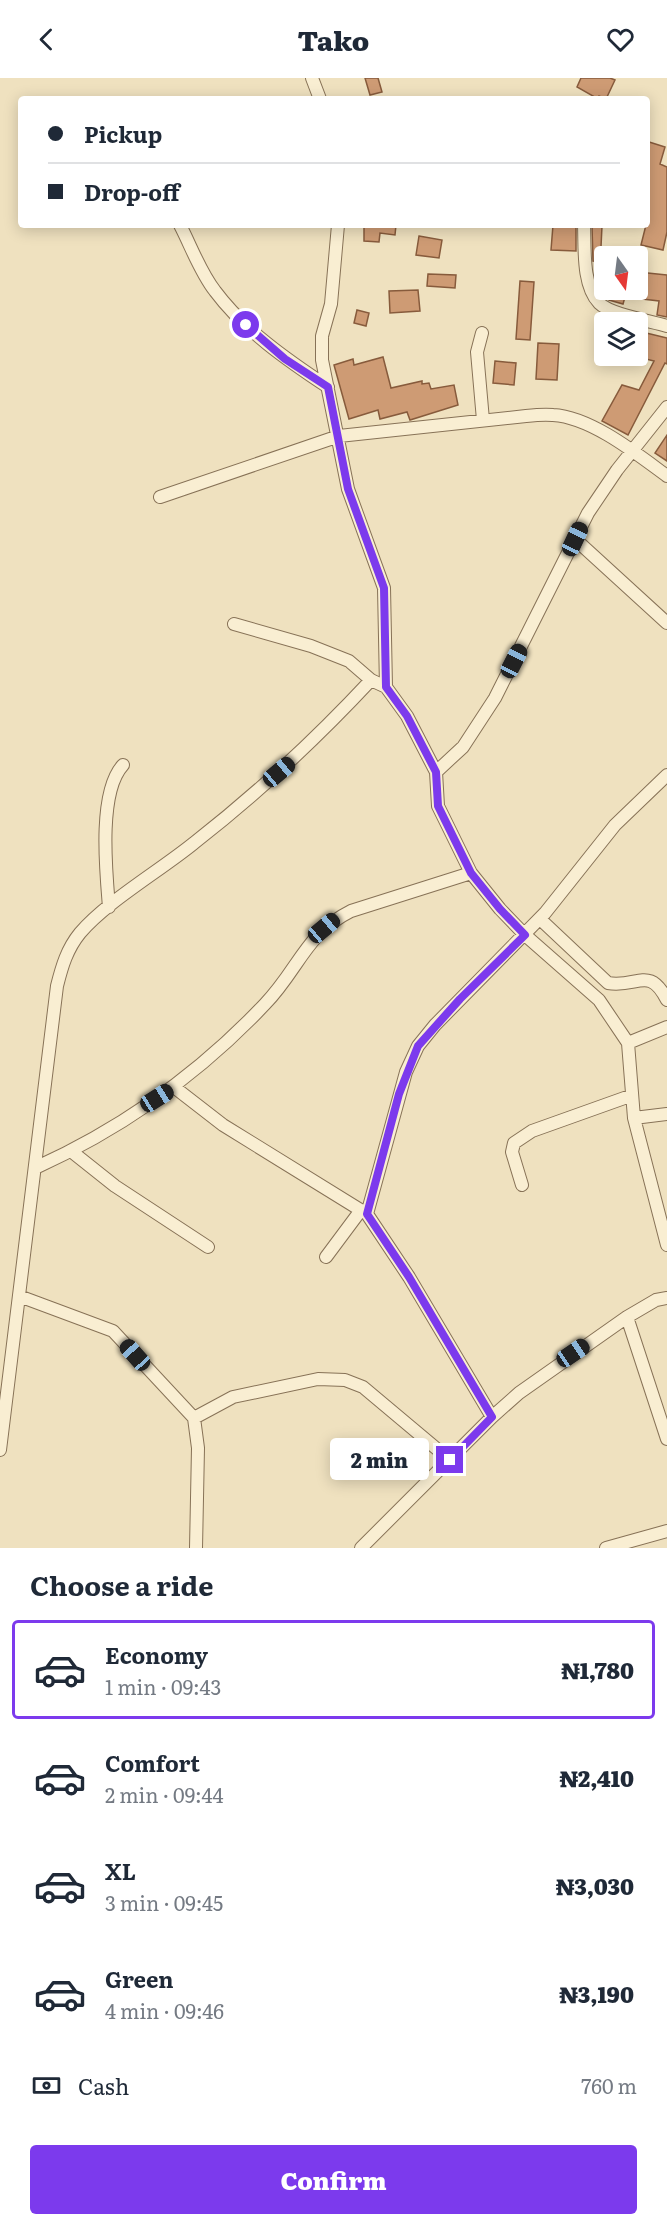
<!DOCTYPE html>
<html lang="en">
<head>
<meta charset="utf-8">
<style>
  :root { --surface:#fff; --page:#f2f2f3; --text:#1f2937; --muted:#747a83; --line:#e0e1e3; --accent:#7c3aed }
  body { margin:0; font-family:Literata,serif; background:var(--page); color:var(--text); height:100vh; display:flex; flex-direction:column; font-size:22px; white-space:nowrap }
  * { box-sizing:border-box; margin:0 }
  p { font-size:20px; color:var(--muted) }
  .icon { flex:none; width:33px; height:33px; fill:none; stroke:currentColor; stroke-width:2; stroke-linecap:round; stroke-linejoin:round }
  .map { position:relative; height:1470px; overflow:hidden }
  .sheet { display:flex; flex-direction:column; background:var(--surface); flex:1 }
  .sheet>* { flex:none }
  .guide { position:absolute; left:18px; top:18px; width:632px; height:132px; border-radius:6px; box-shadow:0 3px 15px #0003; display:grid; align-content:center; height:132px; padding:0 30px; background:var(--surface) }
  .needle { width:39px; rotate:166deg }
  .controls { position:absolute; left:594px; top:168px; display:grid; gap:12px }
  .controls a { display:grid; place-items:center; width:54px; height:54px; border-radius:6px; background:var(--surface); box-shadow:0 3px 15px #0003; font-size:30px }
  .end { position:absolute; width:27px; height:27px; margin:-14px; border:8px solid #7c3aed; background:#fff; box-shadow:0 0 0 3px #fff }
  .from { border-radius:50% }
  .bubble { position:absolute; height:42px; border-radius:6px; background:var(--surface); box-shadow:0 3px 15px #0003; font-size:20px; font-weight:800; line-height:42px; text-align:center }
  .car { position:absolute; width:18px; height:36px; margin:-18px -9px; border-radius:8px; box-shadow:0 0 4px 2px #0007; background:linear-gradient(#222 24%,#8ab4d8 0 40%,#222 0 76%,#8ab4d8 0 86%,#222 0) }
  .guide b { display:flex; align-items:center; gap:21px; height:57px; font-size:22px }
  .guide b+b { border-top:2px solid var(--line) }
  .guide i { width:15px; height:15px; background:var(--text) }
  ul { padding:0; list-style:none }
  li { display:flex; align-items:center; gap:18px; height:99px; margin:0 12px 9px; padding:0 18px; border:3px solid transparent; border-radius:6px }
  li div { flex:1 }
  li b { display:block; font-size:22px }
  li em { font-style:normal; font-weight:800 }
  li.selected { border-color:var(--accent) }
  li>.icon { width:54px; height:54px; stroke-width:1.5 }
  h2 { padding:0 30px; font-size:27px; line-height:72px }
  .pay { display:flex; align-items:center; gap:15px; height:66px; padding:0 30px; font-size:22px }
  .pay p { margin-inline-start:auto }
  .action { display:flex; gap:12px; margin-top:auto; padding:12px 30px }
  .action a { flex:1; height:69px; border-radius:6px; background:var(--accent); color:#fff; font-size:24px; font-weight:800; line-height:69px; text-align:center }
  header { display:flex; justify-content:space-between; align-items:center; height:78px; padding:0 30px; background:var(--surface); font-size:27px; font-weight:800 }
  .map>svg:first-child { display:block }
</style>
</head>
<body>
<header><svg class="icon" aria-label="back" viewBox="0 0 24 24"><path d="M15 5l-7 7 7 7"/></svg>Tako<svg class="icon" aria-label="heart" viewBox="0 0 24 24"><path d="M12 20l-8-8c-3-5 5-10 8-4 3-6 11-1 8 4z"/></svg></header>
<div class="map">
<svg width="667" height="1470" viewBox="0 0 667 1470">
  <rect width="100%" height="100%" fill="#efe1bf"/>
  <path fill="#ce9b74" stroke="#875b3c" stroke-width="1.5" d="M365,0H378L382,14L370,17Z
    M581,0H610L615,2L606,21L599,18L598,21L577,9Z
    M646,63L665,69L660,86L667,89V154L663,172L641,167L646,147Z
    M364,147H396L395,157L380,155L379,164L364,163Z
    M553,147H576V173L551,172Z
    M592,148H602L601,169L626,174V178H604V184L593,183Z
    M419,158L442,162L439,180L416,177Z
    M638,194L667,197V239L657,237L659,223L625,219L623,226L609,222L601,213L638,212Z
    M428,196L456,197L455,210L427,208Z
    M520,203L534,204L530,262L516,261Z
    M418,212L420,233L390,235L389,213Z
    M357,232L369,235L366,248L354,245Z
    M638,253L667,260V286L665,285L628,357L602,343L622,307L639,312L654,283L638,279Z
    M538,265L559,266L557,302L536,301Z
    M383,279L391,310L422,303V306L429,305L431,311L454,307L458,327L410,342L407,334L380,341L378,332L349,341L334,287L353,281L354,287Z
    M495,283L516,285L514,307L493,305Z
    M667,357V383L655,375Z"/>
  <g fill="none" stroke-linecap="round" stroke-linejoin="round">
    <defs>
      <path id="minor" d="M312,0L320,21
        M180,147C191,168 200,194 215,213C244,252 287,282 328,309
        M338,147L331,226L322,258V282L348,411L384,510L386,609
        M584,147C585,170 582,207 599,225C611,237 651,243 667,248
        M482,255L477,274L483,342
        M160,419L339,358L526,338C535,337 544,336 553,337C591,339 637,376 667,398
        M575,461L667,545
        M234,546L311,568L349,583L371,602L386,609L407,638L436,694L438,728L471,795L500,831L525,857L599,922L628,965L634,1040L667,1167
        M436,694L463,669L495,620L588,435L617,392L667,329
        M109,829C106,793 98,714 123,687
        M540,841L608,905C638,910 649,887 667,922
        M628,965L667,949
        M174,1009L223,1047L367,1136L409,1199L492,1339
        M634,1040L667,1036
        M71,1073L115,1108L208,1169
        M35,1090C121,1051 200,995 265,926C299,891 305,856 351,833L471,795
        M522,1107L512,1074L514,1065L532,1053L630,1018
        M367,1136L406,994L418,968L435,947L545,835L615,747L667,697
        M326,1179L361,1132
        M19,1218L113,1253L194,1340L198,1370L196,1470
        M627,1239L667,1361
        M194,1340L233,1319L318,1301L345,1302L363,1309L450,1382
        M0,1372L57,908C62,888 67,871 80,855C106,824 161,792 194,765C258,715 316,661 371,602
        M361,1470L492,1339L519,1315L627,1239L656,1222L667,1220
        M606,1470L667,1453"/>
    </defs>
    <use href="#minor" stroke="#877257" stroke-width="14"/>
    <use href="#minor" stroke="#f9eed2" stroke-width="12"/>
  </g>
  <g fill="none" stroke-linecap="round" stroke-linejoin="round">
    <path stroke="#7c3aed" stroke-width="8" d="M246,247L285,281L328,309L348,411L384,510L386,609L407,638L436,694L438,728L471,795L500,831L525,857L460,921L418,968L399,1016L367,1136L409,1199L492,1339L450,1382"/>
  </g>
</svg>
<div class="controls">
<a><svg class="needle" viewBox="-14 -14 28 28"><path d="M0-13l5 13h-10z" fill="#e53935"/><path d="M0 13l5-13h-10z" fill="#747a83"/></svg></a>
<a><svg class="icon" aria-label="layers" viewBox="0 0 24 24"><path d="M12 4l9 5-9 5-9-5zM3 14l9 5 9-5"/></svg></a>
</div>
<i class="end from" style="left:246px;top:247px"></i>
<i class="end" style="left:450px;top:1382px"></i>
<div class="bubble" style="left:330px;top:1360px;width:99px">2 min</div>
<i class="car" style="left:575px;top:461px;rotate:25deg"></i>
<i class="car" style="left:514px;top:583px;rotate:27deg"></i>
<i class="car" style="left:279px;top:694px;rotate:50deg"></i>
<i class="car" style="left:324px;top:850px;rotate:50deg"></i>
<i class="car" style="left:157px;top:1020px;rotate:58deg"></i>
<i class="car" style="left:573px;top:1275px;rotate:56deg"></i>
<i class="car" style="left:135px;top:1277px;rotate:318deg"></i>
<div class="guide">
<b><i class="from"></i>Pickup</b>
<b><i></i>Drop-off</b>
</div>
</div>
<section class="sheet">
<h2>Choose a ride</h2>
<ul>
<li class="selected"><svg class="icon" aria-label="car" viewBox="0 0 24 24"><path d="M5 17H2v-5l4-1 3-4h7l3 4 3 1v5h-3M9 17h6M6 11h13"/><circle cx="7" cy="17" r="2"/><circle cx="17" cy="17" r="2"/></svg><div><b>Economy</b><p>1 min · 09:43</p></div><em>₦1,780</em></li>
<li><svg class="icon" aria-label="car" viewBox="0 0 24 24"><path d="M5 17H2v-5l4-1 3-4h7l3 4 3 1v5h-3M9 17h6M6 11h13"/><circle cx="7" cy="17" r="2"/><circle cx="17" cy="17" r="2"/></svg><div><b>Comfort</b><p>2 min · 09:44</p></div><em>₦2,410</em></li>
<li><svg class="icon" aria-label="car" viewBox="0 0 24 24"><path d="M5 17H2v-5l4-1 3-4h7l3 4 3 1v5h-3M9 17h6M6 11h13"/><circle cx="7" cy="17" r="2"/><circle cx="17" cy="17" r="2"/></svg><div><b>XL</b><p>3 min · 09:45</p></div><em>₦3,030</em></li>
<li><svg class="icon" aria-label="car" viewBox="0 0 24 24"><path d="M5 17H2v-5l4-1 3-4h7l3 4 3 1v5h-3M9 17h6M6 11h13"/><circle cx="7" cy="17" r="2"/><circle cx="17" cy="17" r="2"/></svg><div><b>Green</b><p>4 min · 09:46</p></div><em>₦3,190</em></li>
</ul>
<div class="pay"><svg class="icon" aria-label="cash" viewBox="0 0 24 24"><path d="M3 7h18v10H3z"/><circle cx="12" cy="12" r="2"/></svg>Cash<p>760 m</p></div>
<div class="action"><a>Confirm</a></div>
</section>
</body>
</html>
